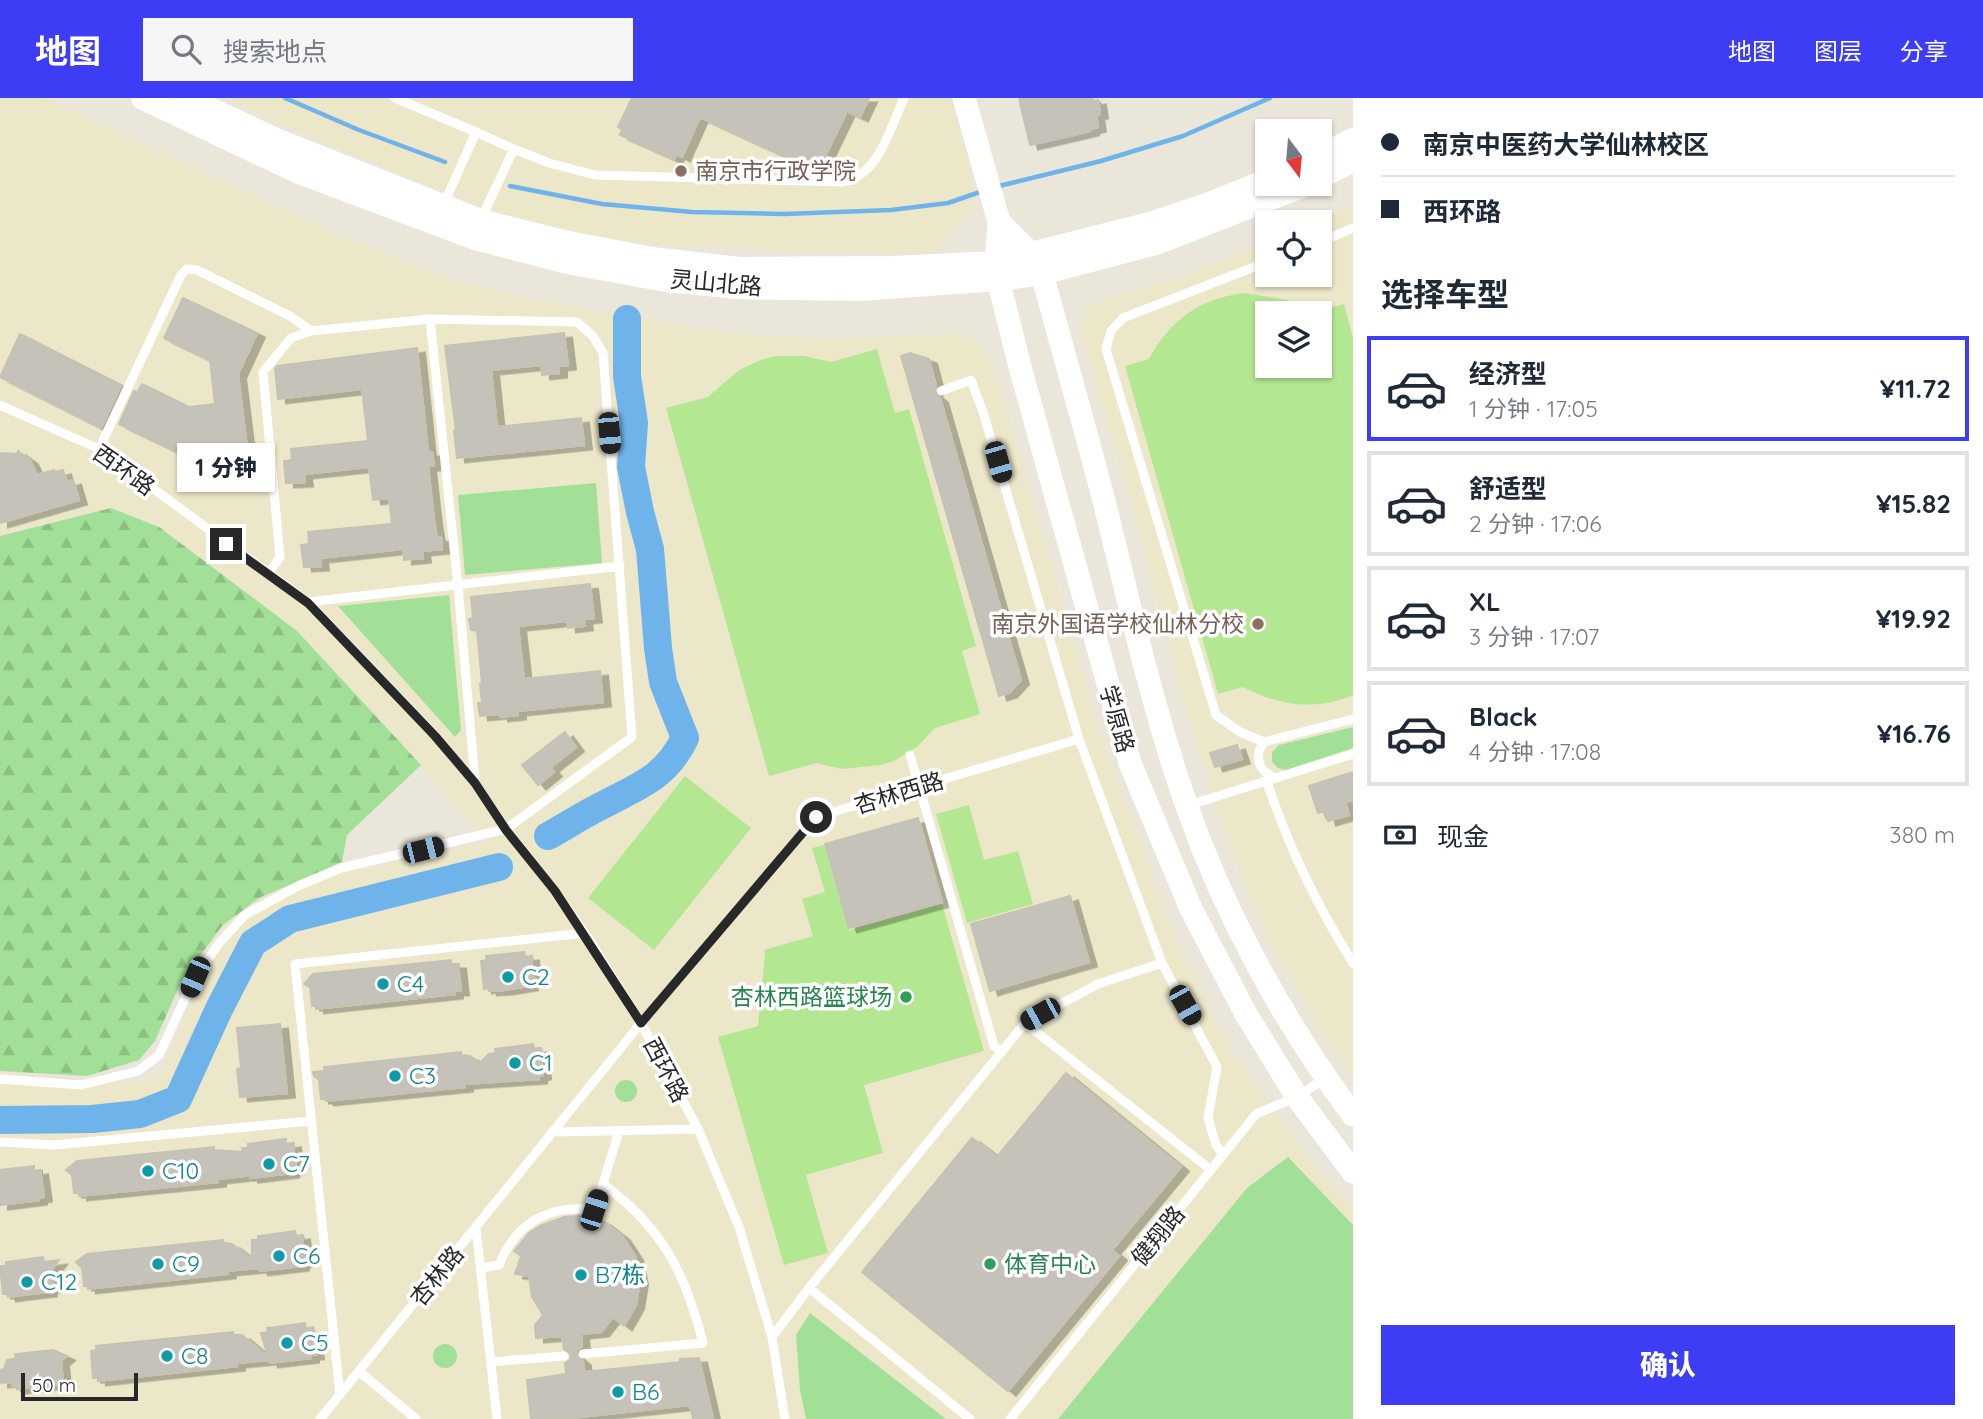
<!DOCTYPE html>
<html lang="zh">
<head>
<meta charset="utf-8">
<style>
  :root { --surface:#fff; --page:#f6f6f7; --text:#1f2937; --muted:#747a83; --line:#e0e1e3; --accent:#3c3df4 }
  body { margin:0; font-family:Quicksand,"Noto Sans SC",sans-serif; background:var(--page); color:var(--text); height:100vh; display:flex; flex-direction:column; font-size:26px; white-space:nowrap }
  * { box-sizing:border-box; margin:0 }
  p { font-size:23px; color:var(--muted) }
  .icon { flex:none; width:38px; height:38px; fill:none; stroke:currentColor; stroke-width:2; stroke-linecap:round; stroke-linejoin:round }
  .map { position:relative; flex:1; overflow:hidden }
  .drawer { display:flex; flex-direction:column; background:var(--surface); width:630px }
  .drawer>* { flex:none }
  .hud { display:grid; align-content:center; height:154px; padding:0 28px; background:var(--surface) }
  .needle { width:46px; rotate:164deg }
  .fabs { position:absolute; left:1255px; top:21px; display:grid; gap:14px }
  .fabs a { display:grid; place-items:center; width:77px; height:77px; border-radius:0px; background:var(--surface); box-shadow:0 2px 5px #0004; font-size:35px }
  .scale { position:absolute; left:21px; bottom:18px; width:117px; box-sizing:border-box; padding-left:7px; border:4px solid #282828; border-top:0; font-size:19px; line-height:24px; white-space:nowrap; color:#282828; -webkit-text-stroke:5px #fff; paint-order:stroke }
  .end { position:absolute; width:32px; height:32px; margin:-16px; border:9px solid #282828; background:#fff; box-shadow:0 0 0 4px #fff }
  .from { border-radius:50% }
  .bubble { position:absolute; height:49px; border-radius:0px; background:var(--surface); box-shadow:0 2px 5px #0004; font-size:23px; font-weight:800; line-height:49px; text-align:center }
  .car { position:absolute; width:21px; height:42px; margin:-21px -10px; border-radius:9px; box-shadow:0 0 5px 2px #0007; background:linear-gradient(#222 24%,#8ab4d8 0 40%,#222 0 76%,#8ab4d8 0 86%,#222 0) }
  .hud b { display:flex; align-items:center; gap:24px; height:66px; font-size:26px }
  .hud b+b { border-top:2px solid var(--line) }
  .hud i { width:18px; height:18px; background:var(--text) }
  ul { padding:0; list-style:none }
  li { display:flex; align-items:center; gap:21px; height:105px; margin:0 14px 10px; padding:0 14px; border:4px solid var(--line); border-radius:0px }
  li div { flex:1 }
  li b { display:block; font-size:26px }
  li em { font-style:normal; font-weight:800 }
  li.on { border-color:var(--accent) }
  li>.icon { width:63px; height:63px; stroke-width:1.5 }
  h2 { padding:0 28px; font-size:32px; line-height:84px }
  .pay { display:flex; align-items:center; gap:18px; height:77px; padding:0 28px; font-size:26px }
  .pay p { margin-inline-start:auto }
  .button { display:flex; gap:14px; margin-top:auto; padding:14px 28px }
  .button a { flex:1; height:80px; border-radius:0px; background:var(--accent); color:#fff; font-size:28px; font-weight:800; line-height:80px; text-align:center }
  header { display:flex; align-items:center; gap:42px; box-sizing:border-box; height:98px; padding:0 35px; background:var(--accent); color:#fff }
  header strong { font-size:33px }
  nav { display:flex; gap:38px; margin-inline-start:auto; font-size:24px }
  .search { width:490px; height:63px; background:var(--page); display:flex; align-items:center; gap:18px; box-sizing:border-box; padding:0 24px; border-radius:0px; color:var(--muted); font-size:26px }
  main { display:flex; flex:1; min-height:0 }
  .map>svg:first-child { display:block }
</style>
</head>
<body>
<header>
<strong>地图</strong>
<div class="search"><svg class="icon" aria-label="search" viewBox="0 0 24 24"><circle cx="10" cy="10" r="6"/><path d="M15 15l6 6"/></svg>搜索地点</div>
<nav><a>地图</a><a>图层</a><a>分享</a></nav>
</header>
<main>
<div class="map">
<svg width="1353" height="1321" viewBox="0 0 1353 1321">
  <defs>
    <pattern id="forest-firs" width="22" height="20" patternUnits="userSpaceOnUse" patternTransform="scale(1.75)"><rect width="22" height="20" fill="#a2e097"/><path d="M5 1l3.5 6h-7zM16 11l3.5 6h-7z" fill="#8cc082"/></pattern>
    <filter id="shadow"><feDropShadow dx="8" dy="4.5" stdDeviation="0" flood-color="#0004"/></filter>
  </defs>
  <rect width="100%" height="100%" fill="#eae6d9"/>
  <path fill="#ece7c9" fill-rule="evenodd" d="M0,0H45L345,140L443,178L490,192L610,216L755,238L838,241L953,236L966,237L976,243L994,267L1098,629L1156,787L1187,863L1230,949L1298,1046L1353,1111V1321H0V986L140,983L156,978L161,974L207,870L242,818L322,780L484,744L485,741L301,536L138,424L0,454Z
    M220,0H951L967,63L975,108L935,156L818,155L630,144L538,128L417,83Z
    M1353,107V978L1321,932L1273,852L1243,783L1217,712L1187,615L1140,437L1080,231L1085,212L1104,202L1182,178L1267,144V177H1320V124H1315ZM1267,215H1320V268H1267Z"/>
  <path fill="#a2e097" d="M596,385L602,465L465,477L458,397Z
    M449,497L461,632L455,639L338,508Z
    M1353,629V650L1286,672L1278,670L1272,664V654L1279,647Z
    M615 993a11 11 0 1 1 22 0a11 11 0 1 1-22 0Z
    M1288,1059L1353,1127V1321H1058L1247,1090Z
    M810,1215L946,1321H806L800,1292L796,1237Z
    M433 1258a12 12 0 1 1 24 0a12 12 0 1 1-24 0Z"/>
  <path fill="url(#forest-firs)" d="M111,410L159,429L297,533L421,667L347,737L342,764L259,800L222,828L181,884L155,943L139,962L87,978L0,973V438Z"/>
  <path fill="#b4e792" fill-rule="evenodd" d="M1246,195L1287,202L1311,215L1344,206L1353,240V597C1315,613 1279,608 1243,589L1218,596L1125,268L1149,261C1170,222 1201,199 1246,195ZM1267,215H1320V268H1267Z
    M877,251L895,315L909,311L976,548L962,553L980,616L935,630L917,649L894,663L881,667L842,671L817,665L769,678L666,310L708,299L739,272L763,261L776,258H804L831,264Z
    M685,678L751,730L654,852L588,800Z
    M969,707L984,762L1018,753L1033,806L967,825L936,716Z
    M824,747L849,832L942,806L984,953L864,987L883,1055L806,1077L828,1155L784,1167L718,939L758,928L765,857L764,852L813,838L802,801L825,794L812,750Z"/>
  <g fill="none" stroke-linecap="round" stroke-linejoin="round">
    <path stroke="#6eb3ea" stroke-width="4.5" d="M285,0L359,32L445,64
      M510,88L602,106L692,114L784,116L891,112L948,105L983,93
      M995,89L1101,63L1183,38L1270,0"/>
    <path stroke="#6eb3ea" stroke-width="28" d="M548,738C566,728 583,717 601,708C638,688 665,681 685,640L663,584L658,550L650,451L640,414L631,369L634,325L627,278V221
      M0,1022L92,1021L140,1016L178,1001L219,911L253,845L290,821L499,769"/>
  </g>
  <path fill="#c5c2b9" stroke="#c5c2b3" stroke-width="2" filter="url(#shadow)" d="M632,0H869L860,19L847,13L821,67L809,61L806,68L700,19L682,59L677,56L674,61L620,37L622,31L618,29Z
    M1019,0H1092L1093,3L1098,2L1100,16L1096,17L1098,29L1091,31V33L1030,47Z
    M183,200L257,235L238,276L247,349L182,356L119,326L134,293L137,295L142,286L189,309L215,306L210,262L164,240Z
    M564,235L568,267L559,268V275L542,277L541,267L491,272L497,329L581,320L584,347L457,360L454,333H456L445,248Z
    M20,236L121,287L101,330L0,279Z
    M417,250L428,354H432L434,368H428L434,422L437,440L441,439L442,451L422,453L423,460L404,462L403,451L320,460L321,468L304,469L301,447L309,446L308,434L392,426L389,400L373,402L369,369L304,376L305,384L286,385L284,363L292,362L291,351L368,343L362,291L278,301L275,271L277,268Z
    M910,255L929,261L936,288L934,295L940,300L1021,582L1009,595L999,598L901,258Z
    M18,353L30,362L37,377L54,372L55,374L63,372L67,384L73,382L79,402L0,425V355L17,356Z
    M590,486L594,520L584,521L585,528L568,530L567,523L518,528L524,581L600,573L603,604L518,613V617L500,619V616L480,618L478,605H482L480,586H482L477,533L471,532L469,521L473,520L471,499Z
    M565,634L576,649L550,670L554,674L538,687L522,667Z
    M1237,647L1242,661L1215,669L1210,655Z
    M1353,674V702L1345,704L1349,717L1328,723L1325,713L1318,715L1309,688Z
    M918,720L942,804L849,830L825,746Z
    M1070,798L1089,864L990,893L971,826Z
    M524,854L525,859L531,858L534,885H530V888L504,892L489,893L488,890L484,891L481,863L487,862L486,858Z
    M451,862V866H458L461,893H455V896L316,911V908H312L310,889L304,886L313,876Z
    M280,926L287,995L240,999L237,971L241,970L237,930Z
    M533,946L534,951L540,950L543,977L539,978V981L465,986V989L326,1003L325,1001H321L319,982L314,978L313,974L325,973L324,969L461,954V957L470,958L480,965L489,956L496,955L495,951Z
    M1066,975L1181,1069L1112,1152L1119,1158L1008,1293L862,1174L972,1040L997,1059Z
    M286,1041V1046L293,1045L296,1072L291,1073V1075L250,1080V1078H245L218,1081V1084L79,1098V1095H74L72,1077L66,1072L77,1063L214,1049V1052L243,1054L242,1050H248V1046Z
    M34,1068V1073L40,1072L44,1099L39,1100V1102L0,1107V1072Z
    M578,1118L594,1119L603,1123L622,1138L635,1158L640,1182L636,1207L624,1228L613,1219L601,1234L581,1236L582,1249L577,1252L576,1257L583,1263L584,1274L680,1264V1261L699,1260L713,1321H693L690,1307L580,1319V1321H531L527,1282L566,1276L565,1265L570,1262L571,1257L564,1251L562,1238L536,1240L535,1227L543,1217L532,1199L529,1178L515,1176L521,1158L514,1153L529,1135L540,1128L564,1119Z
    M295,1133L296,1138L302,1137L305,1164L301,1165V1168L260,1173L259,1170L227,1173L228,1176L88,1191V1188H84L82,1170L76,1164L87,1156L223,1142L224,1145L232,1146L252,1161V1142H258V1138Z
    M43,1159L44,1164L59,1162L51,1173L53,1190L48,1191L49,1194L23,1197L8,1199L7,1196H3L0,1168H6V1164Z
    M305,1225L306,1231L312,1230L316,1257H311V1260L270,1265L269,1262L237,1265V1268L98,1283V1280H93L91,1253L97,1252L96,1248L233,1234V1237H242L268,1259L261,1235L268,1234L267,1230Z
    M53,1252L67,1258L61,1263L63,1283L58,1284L59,1286L17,1291V1289H13L12,1284L0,1285V1272L4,1271L7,1262L16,1260L15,1256Z"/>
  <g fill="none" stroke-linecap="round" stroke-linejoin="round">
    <path stroke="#fff" stroke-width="9" d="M395,0L476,34
      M514,51L549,65L595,77L842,84C879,78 890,30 904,0
      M443,108L476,34L514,51L481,121
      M1320,144L1353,130
      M430,221L458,488L475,683
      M941,293L971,282L983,314L1079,641L1162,865L1217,969L1208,1020L1216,1047L1223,1057
      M0,307L99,351L308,504L435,637L475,685L506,731L555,793L585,835L641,925L698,1031L739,1129L772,1239L785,1321
      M99,351L181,177L187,171L197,172L290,218L311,233
      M308,504L620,468
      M1264,644L1240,634L1216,617L1106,251L1111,233L1123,220L1267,164
      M910,657L994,948L1002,953
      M1277,680C1259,675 1253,659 1264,644L1353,621
      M1267,684C1288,748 1317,808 1353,865
      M1189,707L1353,656
      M1025,925L1211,1072
      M0,981L81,987L138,973L159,957L195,879L220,844L245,817L298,788L341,770L506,731L632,639L603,255L593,238L577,224L430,221L311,233L291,240L263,274L280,459L268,476
      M552,1034L698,1031
      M0,1044L54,1047L311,1023
      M603,1086L619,1033
      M476,1130L497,1321
      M481,1170L499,1167C515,1126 550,1105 594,1112L603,1086C662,1129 686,1176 703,1245L583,1256
      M809,1190L970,1321
      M772,1239L809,1190L1025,925L1098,886L1162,865
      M491,1264L564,1258
      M360,1274L416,1321
      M340,1297L295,866L585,835
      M320,1321L641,925L816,719L1079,641
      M1010,1321L1256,1016L1297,999L1325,980"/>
    <path stroke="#fff" stroke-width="23" d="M964,0L999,124L996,165L998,181L1020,269L1130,665L1191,811L1246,916L1297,999L1353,1074
      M999,124L1031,156L1042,175C1063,255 1087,335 1107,415C1131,513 1153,611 1186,706C1224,815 1284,925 1353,1017"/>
    <path stroke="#fff" stroke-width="24" d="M143,0L299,74L475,140L567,164L666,182L738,189L859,191L998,181L1042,175L1156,145L1307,86
      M186,0L278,43L480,123L564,144L652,161L740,171L893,170L996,165L1150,126L1215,104L1267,83
      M1320,59L1353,42
      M1320,79L1353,62"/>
  </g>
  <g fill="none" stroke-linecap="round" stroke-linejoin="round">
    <path stroke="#282828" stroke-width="9" d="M226,446L308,505L435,638L475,685L506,732L555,793L641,925L816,719"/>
  </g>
  <g fill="#8d6e63" stroke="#fff" stroke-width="2.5">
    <circle cx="681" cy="73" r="7"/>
    <circle cx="1258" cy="526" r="7"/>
  </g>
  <g fill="#0f9aa8" stroke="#fff" stroke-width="2.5">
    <circle cx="508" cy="879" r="7"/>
    <circle cx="383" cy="886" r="7"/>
    <circle cx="515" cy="965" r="7"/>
    <circle cx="395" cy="978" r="7"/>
    <circle cx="269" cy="1066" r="7"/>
    <circle cx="148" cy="1073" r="7"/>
    <circle cx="279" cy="1158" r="7"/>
    <circle cx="158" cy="1166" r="7"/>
    <circle cx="581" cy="1177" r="7"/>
    <circle cx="27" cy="1184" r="7"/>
    <circle cx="287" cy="1245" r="7"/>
    <circle cx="167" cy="1258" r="7"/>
    <circle cx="618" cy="1294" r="7"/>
  </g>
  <g fill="#2e9e5b" stroke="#fff" stroke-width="2.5">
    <circle cx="906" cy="899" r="7"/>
    <circle cx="990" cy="1166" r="7"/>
  </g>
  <g text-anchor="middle" stroke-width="7" stroke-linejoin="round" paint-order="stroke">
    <g font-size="23" fill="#785e54" stroke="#fff" text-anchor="start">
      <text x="695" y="81">南京市行政学院</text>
      <text x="1244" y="534" text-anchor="end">南京外国语学校仙林分校</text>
    </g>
    <g font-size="23" fill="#282828" stroke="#fff">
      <text transform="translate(716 185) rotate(5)" y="8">灵山北路</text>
      <text transform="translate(124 372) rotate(35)" y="8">西环路</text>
      <text transform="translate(1117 621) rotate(74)" y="8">学原路</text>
      <text transform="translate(899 695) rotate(-17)" y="8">杏林西路</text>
      <text transform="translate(666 972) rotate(62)" y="8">西环路</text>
      <text transform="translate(1158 1138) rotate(-51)" y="8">健翔路</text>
      <text transform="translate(437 1178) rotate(-51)" y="8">杏林路</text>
    </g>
    <g font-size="23" fill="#0d838f" stroke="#fff" text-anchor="start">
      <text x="522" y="887">C2</text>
      <text x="397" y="894">C4</text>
      <text x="529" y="973">C1</text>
      <text x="409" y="986">C3</text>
      <text x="283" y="1074">C7</text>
      <text x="162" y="1081">C10</text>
      <text x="293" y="1166">C6</text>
      <text x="172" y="1174">C9</text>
      <text x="595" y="1185">B7栋</text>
      <text x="41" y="1192">C12</text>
      <text x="301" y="1253">C5</text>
      <text x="181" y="1266">C8</text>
      <text x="632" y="1302">B6</text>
    </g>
    <g font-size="23" fill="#27864d" stroke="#fff" text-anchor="end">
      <text x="892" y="907">杏林西路篮球场</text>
      <text x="1004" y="1174" text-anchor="start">体育中心</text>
    </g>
  </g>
</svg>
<div class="fabs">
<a><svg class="needle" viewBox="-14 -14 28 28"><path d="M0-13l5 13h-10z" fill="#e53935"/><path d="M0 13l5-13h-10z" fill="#747a83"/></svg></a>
<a><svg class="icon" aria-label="locate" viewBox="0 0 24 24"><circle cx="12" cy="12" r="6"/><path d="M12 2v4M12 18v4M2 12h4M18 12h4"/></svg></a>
<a><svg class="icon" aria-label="layers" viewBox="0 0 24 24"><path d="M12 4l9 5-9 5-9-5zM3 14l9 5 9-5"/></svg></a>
</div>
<div class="scale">50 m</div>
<i class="end from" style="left:816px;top:719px"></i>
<i class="end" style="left:226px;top:446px"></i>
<div class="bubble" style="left:177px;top:345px;width:98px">1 分钟</div>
<i class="car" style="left:609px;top:335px;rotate:175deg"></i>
<i class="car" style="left:998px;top:364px;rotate:164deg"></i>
<i class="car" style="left:423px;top:752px;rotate:76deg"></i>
<i class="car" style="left:195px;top:879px;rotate:203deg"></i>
<i class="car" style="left:1185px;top:907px;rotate:151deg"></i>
<i class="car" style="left:1040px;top:916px;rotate:241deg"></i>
<i class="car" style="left:594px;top:1112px;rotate:18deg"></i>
</div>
<section class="drawer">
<div class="hud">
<b><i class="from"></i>南京中医药大学仙林校区</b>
<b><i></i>西环路</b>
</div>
<h2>选择车型</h2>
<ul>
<li class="on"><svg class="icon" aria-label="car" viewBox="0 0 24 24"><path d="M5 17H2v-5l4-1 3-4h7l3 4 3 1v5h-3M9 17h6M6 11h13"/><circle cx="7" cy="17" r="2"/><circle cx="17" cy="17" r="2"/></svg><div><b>经济型</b><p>1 分钟 · 17:05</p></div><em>¥11.72</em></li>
<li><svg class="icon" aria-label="car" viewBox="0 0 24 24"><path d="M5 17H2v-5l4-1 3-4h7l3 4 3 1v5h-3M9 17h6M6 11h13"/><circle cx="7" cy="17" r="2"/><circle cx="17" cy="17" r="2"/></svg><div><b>舒适型</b><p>2 分钟 · 17:06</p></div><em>¥15.82</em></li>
<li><svg class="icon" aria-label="car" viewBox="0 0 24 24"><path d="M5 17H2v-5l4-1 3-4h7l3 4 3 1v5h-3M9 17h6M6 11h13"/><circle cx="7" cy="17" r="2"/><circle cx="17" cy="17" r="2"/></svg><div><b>XL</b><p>3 分钟 · 17:07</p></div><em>¥19.92</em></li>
<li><svg class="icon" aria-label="car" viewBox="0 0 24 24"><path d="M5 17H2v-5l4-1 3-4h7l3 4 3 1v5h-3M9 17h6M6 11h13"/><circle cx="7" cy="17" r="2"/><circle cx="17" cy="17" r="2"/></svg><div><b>Black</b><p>4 分钟 · 17:08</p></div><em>¥16.76</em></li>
</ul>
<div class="pay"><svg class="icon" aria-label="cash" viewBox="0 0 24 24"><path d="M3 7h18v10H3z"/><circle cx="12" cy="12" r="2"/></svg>现金<p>380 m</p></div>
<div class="button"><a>确认</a></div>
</section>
</main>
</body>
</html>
